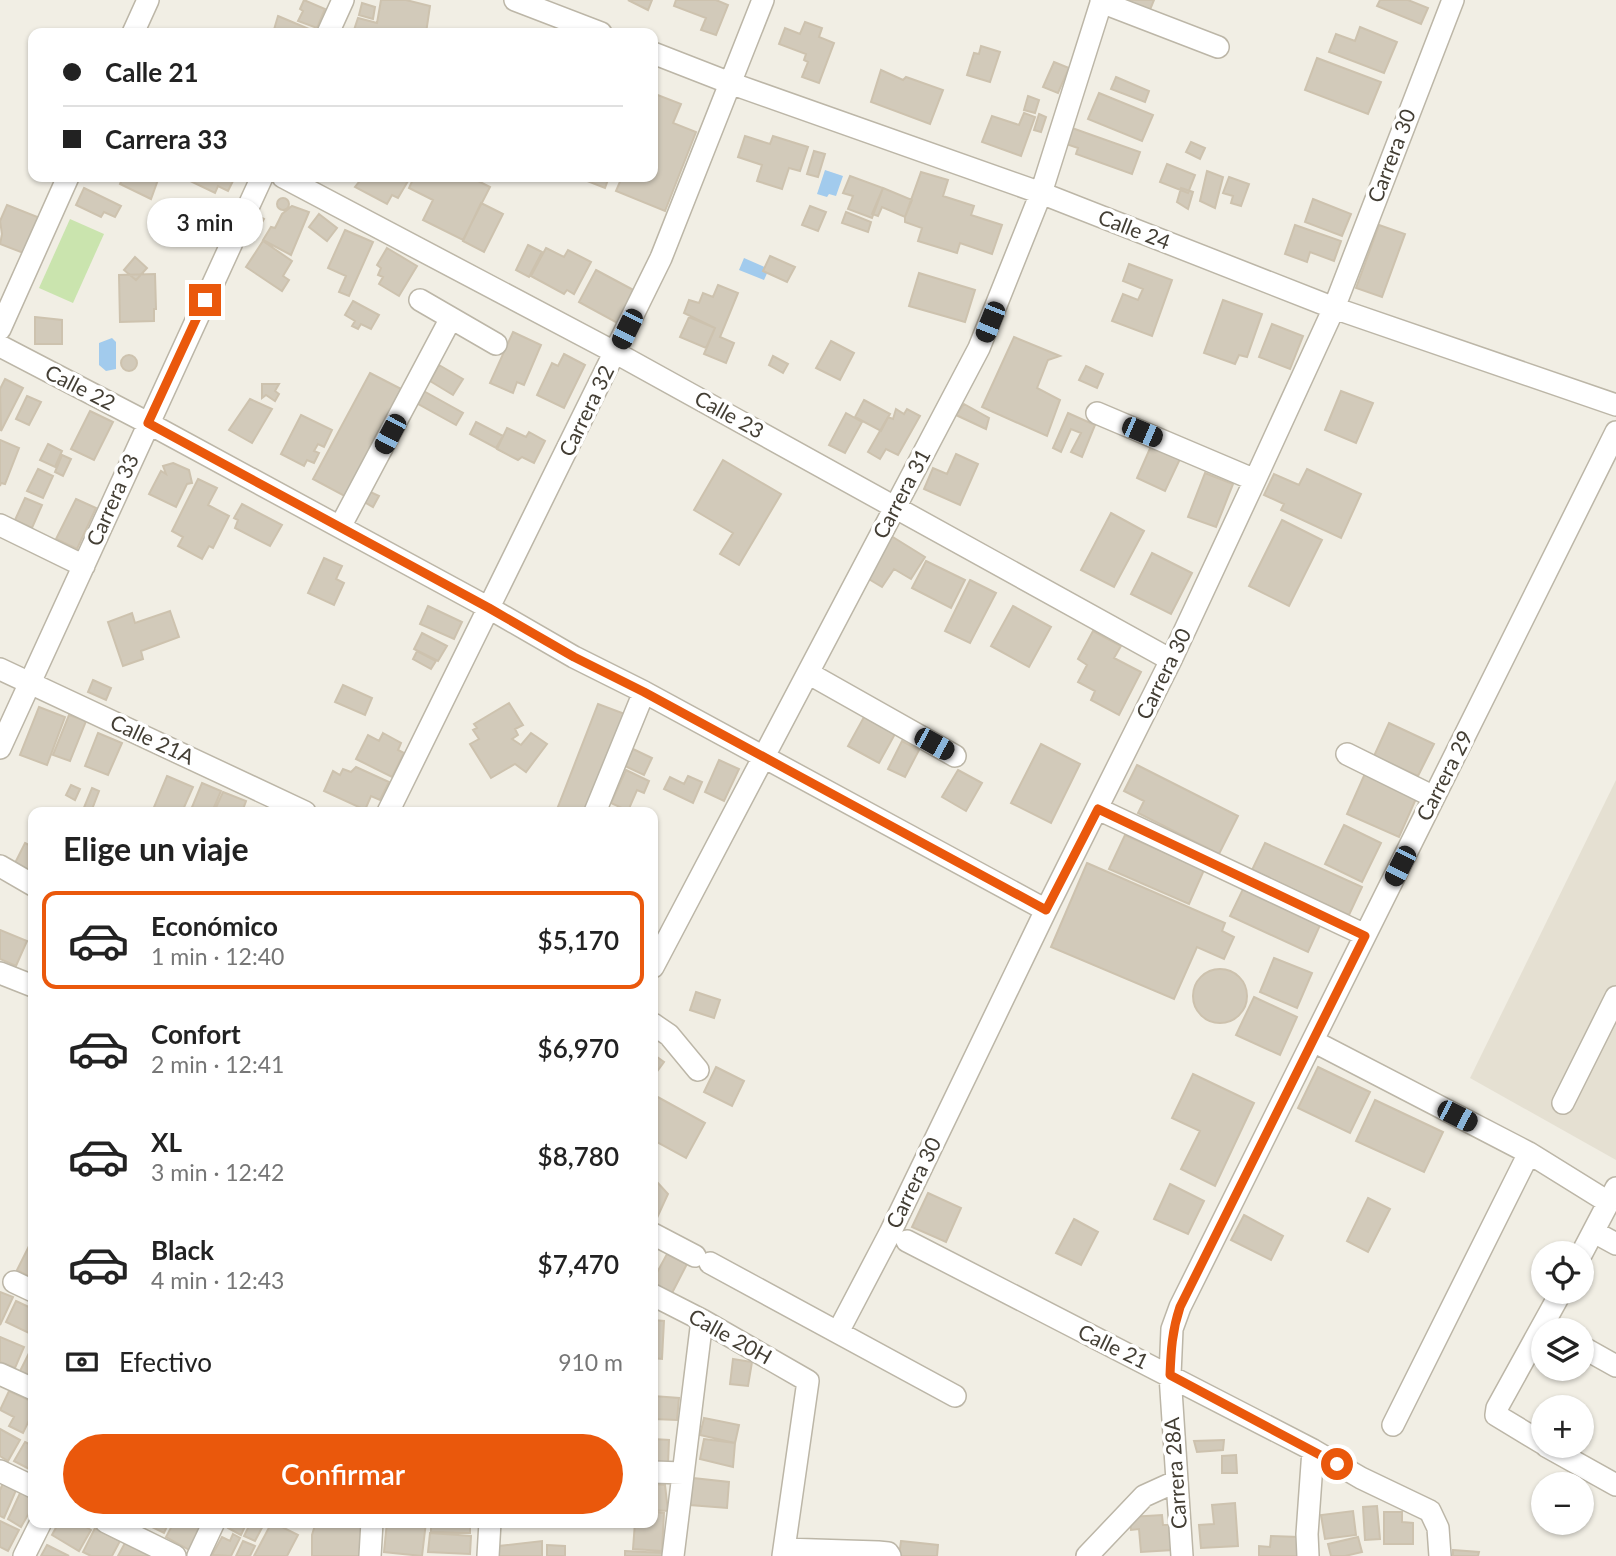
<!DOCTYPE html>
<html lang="es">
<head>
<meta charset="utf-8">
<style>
  :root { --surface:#fff; --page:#f6f6f6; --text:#222; --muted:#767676; --line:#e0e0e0; --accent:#ea580c }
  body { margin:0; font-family:Lato,sans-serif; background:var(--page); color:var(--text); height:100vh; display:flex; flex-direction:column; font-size:26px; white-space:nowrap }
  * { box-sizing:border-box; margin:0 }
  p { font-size:23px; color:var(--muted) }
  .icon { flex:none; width:38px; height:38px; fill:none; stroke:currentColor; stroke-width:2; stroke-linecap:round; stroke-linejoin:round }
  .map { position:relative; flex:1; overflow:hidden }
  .details { position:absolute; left:28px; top:807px; width:630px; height:721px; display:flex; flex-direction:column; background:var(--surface); border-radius:14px; box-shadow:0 2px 5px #0004 }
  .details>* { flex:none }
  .hud { position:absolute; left:28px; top:28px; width:630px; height:154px; border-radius:14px; box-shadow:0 2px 5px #0004; display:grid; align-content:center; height:154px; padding:0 35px; background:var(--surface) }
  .fabs { position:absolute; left:1531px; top:1241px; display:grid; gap:14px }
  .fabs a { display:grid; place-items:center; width:63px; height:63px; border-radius:50%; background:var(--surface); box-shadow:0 2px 5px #0004; font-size:35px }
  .end { position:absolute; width:32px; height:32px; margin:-16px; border:9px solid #ea580c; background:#fff; box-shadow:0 0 0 4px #fff }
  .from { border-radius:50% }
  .bubble { position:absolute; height:49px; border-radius:24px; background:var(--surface); box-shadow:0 2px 5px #0004; font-size:23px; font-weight:600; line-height:49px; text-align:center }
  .car { position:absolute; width:21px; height:42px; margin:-21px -10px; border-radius:9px; box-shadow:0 0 5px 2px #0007; background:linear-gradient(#222 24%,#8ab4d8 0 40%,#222 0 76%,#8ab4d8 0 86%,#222 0) }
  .hud b { display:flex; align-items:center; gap:24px; height:66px; font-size:26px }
  .hud b+b { border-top:2px solid var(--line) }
  .hud i { width:18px; height:18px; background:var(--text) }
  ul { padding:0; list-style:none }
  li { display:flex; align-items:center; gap:21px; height:98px; margin:0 14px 10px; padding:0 21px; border:4px solid transparent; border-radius:14px }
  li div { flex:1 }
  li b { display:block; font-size:26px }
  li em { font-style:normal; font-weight:600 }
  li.on { border-color:var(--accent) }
  li>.icon { width:63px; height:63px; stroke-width:1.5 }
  h2 { padding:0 35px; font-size:32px; line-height:84px }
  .pay { display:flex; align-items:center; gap:18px; height:77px; padding:0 35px; font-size:26px }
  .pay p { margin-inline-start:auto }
  .primary-button { display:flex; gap:14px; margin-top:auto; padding:14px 35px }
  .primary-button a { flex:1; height:80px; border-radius:42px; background:var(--accent); color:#fff; font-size:28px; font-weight:600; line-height:80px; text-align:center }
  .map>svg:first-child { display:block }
</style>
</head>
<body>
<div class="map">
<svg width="1616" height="1556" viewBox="0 0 1616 1556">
  <rect width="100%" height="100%" fill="#f1eee4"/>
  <path fill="#e5e0d2" d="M1616,780V1160L1470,1078Z"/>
  <path fill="#cae4ae" d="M70,219L104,234L73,303L39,288Z"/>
  <path fill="#a2cbed" d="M825,170L843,176L836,196L829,194L827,197L817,194Z
    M744,258L769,269L764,280L739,270Z
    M112,338L116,342V369L106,371L99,365V343Z"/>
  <path fill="#d2caba" stroke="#cdc2ae" stroke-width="2" d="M304,0L325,9L317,28L298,21L303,11L300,9Z
    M381,0H406L430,6L426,33H353L358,18L377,23Z
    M628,0H652L648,10Z
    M676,0H716L728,5L716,35L701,30L706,18L674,6Z
    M1125,0H1154L1147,17Z
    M1380,0H1408L1428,8L1421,24L1377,6Z
    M362,3L375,7L373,19L359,15Z
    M278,16L316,32L273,33Z
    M805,22L822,28L819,37L834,43L819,83L802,77L808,62L804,60L806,54L779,44L785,28L800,34Z
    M1360,27L1397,42L1384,73L1329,52L1336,34L1355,41Z
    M981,46L1000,52L990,82L967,75L974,53L979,54Z
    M1317,58L1381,82L1368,114L1305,90Z
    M1054,62L1069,68L1058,93L1043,87Z
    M881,70L903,80L906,77L943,90L930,124L871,102Z
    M1116,77L1149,91L1145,102L1111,89Z
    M1099,93L1153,115L1142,141L1088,119Z
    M655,94L681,104L673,123L696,132L665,211L616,191L622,177H653V99Z
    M1028,96L1039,100L1035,113L1024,110Z
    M1024,113L1035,117L1021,156L982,142L992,116L1019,125Z
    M1039,114L1046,117L1041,132L1034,130Z
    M1072,128L1140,152L1132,174L1076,154L1078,148L1066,144Z
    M745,136L770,144L773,136L808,147L800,171L789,168L782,189L757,181L762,165L738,157Z
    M1191,142L1205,148L1200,159L1186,152Z
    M814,151L825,154L818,177L807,174Z
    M1167,164L1195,175L1188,193L1160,182Z
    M1207,171L1223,177L1215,208L1200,201Z
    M921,172L948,180L943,196L974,206L971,215L1002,225L992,254L960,243L957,253L918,241L922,228L905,222V217Z
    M850,176L883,188L872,218L848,209L853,196L843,193Z
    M123,177H159L151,199L120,184Z
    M182,177H235L228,191L218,186L215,193Z
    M363,177H403L408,181L398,198L392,195L387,204L355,187Z
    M414,177H470L490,187L463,240L423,220L433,200L409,188Z
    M583,177H609L605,188L582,179Z
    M1229,177L1249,184L1241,206L1231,203L1233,196L1223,193Z
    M84,188L121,206L115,217L104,212L101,217L76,205Z
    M883,188L912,200L905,217L882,207L878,216L872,214Z
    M1181,188L1193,192L1188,209L1177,202Z
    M277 204a6 6 0 1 1 12 0a6 6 0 1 1-12 0Z
    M1313,199L1351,214L1342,236L1305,222Z
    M481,203L503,214L484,252L463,241Z
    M7,205L40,218L26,254L0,244L2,234L0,221Z
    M292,206L309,212L291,255L263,240L271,227L275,228L282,214Z
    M810,206L826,212L818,231L802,225Z
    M846,212L871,222L868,232L842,223Z
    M255,214L264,219L258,230L248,225Z
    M319,214L337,228L327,241L309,227Z
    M1295,225L1341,241L1334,261L1310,252L1307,262L1285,254Z
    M1379,225L1405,234L1382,297L1356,288Z
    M345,230L373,242L349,296L339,292L346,276L328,268Z
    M263,241L292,261L283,276L289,280L282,291L246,267Z
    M528,245L542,252L529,277L516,270Z
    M387,248L417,266L399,296L379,284L383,277L378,275L381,268L377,265Z
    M546,248L564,257L568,250L591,262L574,294L567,290L564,294L531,276Z
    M770,256L795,267L787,282L763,271Z
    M135,257L147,268L136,280L124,270Z
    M1129,264L1172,280L1152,336L1112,321L1123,294L1138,300L1143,289L1123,281Z
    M596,270L639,293L621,325L579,302Z
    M919,273L975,290L965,322L909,306Z
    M155,274L156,309H154V321L120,322L119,275Z
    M718,285L738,293L720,337L734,343L726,363L704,354L715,328L684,313L689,300L699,303L703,293L713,297Z
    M1223,300L1262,314L1247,357L1239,355L1235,364L1204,353Z
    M353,301L379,315L371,329L361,324L358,329L352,326L355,321L345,315Z
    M35,317L62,320V344H35Z
    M689,317L715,328L706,348L680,337Z
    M1272,324L1303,336L1290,369L1259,357Z
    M513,332L541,345L524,385L517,382L513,393L490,383Z
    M1014,337L1060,356L1048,360L1037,388L1060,400L1047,436L982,407Z
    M831,341L854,353L840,380L816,368Z
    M564,354L585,365L564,408L537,395L552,363L558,366Z
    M121 363a8 8 0 1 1 16 0a8 8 0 1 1-16 0Z
    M773,356L788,364L783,373L769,365Z
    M439,365L463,379L453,395L430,381Z
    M1086,366L1103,374L1097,388L1079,380Z
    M370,373L407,392L352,500L313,479Z
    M5,379L23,388L1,431L0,389Z
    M262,384H279L275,391L279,394L275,401L266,395L262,398Z
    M420,389L463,413L456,425L413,401Z
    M1341,391L1373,403L1356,443L1325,430Z
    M27,396L41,402L29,425L16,419Z
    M250,399L272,409L252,443L229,430Z
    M864,400L890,414L881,431L855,417Z
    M964,404L989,418L986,429L956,415Z
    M896,409L904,414L907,409L920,416L898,455L886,449L880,459L868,452L888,417L893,419Z
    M90,411L113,422L94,460L71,449Z
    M846,413L862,422L845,453L829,445Z
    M1068,413L1095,425L1082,457L1071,452L1081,433L1071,429L1061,452L1053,448Z
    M301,415L332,430L324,447L318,444L314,451L319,453L314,463L307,460L304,466L281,454Z
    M476,422L503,436L496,448L470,434Z
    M507,428L526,437L529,432L545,441L534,463L522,457L518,460L497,449Z
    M0,440L19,448L5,484L1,483L0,486Z
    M48,444L62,451L55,467L40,460Z
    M1151,446L1180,459L1165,491L1137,478Z
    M956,454L978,464L960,505L924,489L933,468L947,474Z
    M62,455L71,459L63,476L55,472Z
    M723,460L781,494L739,565L720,554L733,533L694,510Z
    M173,463L189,470L192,483L187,484L176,507L149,494L161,471L166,474L163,466Z
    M38,469L53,476L43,498L27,491Z
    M1307,469L1361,494L1341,538L1281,510L1284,504L1264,495L1274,474L1299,485Z
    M1205,473L1233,484L1216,527L1188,517Z
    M198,479L217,488L208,505L229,516L213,548L209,546L202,559L178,546L183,537L172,531Z
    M366,490L379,496L373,507L361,500Z
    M25,498L42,505L32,528L15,520Z
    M76,499L96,508L77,549L56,539Z
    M242,504L282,525L270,546L235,528L238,520L234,518Z
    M1111,513L1144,531L1114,587L1081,570Z
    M1282,520L1322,540L1289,606L1249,586Z
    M888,534L925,557L911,579L894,569L882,587L862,575Z
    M1152,553L1192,573L1171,614L1131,594Z
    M324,558L342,566L336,579L344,583L334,605L308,593Z
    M926,561L965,580L951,608L912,588Z
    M970,580L996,593L970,643L945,631Z
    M428,606L462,622L454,639L420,624Z
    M1013,606L1051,627L1029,667L991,646Z
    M170,611L179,637L141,651L143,659L123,666L108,622L132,613L135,623Z
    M1093,631L1121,646L1114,658L1141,672L1119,715L1091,700L1095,691L1078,682L1087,665L1078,659Z
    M422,633L447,646L438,661L414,649Z
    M417,651L436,661L431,669L413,659Z
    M93,680L111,688L106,700L88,692Z
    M343,685L372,698L365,715L335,702Z
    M509,703L523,725L515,729L518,735L512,739L521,745L531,733L547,744L526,772L515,764L491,778L470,744L479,739L473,730L477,728L474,724Z
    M598,704L625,714L588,812H556Z
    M39,707L65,717L47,765L20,755Z
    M69,715L86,721L70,761L53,755Z
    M864,717L895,734L879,763L848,746Z
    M1389,723L1434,744L1418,776L1374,756Z
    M98,733L122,743L108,775L85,766Z
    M383,733L401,743L398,750L404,753L392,777L356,759L368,735L379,741Z
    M902,741L919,750L905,777L888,769Z
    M1041,744L1080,764L1051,823L1011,803Z
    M633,749L652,758L644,775L625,766Z
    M719,760L739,769L724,801L705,792Z
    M1137,765L1238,816L1219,854L1138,813L1144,801L1124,791Z
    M356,767L389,782L380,800L371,796L365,810L324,791L333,771L340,775L343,769L351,772Z
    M1367,769L1419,792L1399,837L1347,814Z
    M626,770L649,781L644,793L637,790L628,811L611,803Z
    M958,770L982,783L966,811L942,797Z
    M167,776L193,787L182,812H152Z
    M688,776L702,782L693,803L664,789L670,777L684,784Z
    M202,783L221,791L212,812H190Z
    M71,785L80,789L75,800L66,795Z
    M92,788L99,791L91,812H88L83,810Z
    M223,792L246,801L242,812H214Z
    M1344,825L1381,843L1362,882L1325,864Z
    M1125,835L1204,870L1189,904L1109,869Z
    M25,843L33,847V879L12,869Z
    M1265,843L1362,887L1349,915L1252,870Z
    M1087,863L1225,923L1222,931L1234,937L1224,959L1197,947L1174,999L1051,947Z
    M1244,887L1321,923L1308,952L1230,916Z
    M0,930L27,941L16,966L0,959Z
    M1274,958L1312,973L1297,1008L1260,992Z
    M1193 996a27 27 0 1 1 54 0a27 27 0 1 1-54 0Z
    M696,992L720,1000L714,1018L690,1010Z
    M1254,997L1297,1017L1280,1055L1236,1035Z
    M653,1054L664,1062L653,1077Z
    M716,1067L744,1081L732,1106L704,1092Z
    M1318,1067L1370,1092L1350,1133L1298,1108Z
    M1193,1074L1254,1103L1215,1186L1181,1169L1200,1131L1172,1118Z
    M654,1095L705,1123L686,1158L653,1140Z
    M1375,1100L1443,1132L1424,1172L1356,1141Z
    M653,1172L656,1173L657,1182L668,1194L656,1220L653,1218Z
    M1170,1184L1204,1201L1188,1234L1154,1219Z
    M928,1193L961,1208L946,1242L912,1227Z
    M1368,1198L1390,1209L1368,1252L1347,1241Z
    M1244,1215L1283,1236L1271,1260L1231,1240Z
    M1074,1219L1098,1232L1081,1265L1056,1253Z
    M31,1242L33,1243L32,1278L17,1270Z
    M667,1254L687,1264L670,1297L653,1288V1280Z
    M0,1292L13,1297L0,1325Z
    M16,1301L33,1309V1330L31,1334L6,1322Z
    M653,1320L664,1321L662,1359L653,1358Z
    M0,1337L24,1347L15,1368L0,1362Z
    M31,1349L33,1350V1380L19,1373Z
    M733,1359L752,1362L748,1386L730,1384Z
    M9,1391L33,1402V1412L23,1433L9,1426L14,1417L0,1410Z
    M653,1396L679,1398L677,1420L653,1419Z
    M704,1418L739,1425L735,1443L700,1435Z
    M0,1429L20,1440L8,1461L0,1456Z
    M653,1439L669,1440L668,1464L653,1463Z
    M704,1439L735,1443L733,1467L700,1459Z
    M1224,1440L1223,1450L1197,1452L1194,1441Z
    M25,1442L33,1446V1471L14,1461Z
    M1236,1455L1237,1473H1222V1456Z
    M693,1478L729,1482L727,1508L690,1505Z
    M4,1481L17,1488L4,1518L0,1516V1490Z
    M653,1484L665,1485L668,1511L653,1510Z
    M21,1491L33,1498V1506L21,1527L8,1519Z
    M1235,1503L1238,1546L1201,1548L1199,1525L1214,1524L1212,1505Z
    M1377,1506L1380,1539L1365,1540L1363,1507Z
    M1353,1511L1356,1535L1325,1539L1321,1515Z
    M653,1512L664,1513L662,1551L633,1549L635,1522H653Z
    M1384,1512H1402V1522L1413,1523V1544H1384Z
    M1162,1515L1163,1525H1171L1173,1550L1141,1552L1139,1529L1131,1530L1130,1517Z
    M0,1521L19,1530L8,1551L0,1547Z
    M59,1522H78L91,1530L79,1551L52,1535Z
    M154,1522H169L164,1533L152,1527Z
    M174,1522H197L206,1528L193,1552L166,1537Z
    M230,1522H247L241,1535L228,1528Z
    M251,1522H265L255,1541L244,1536Z
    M272,1522L298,1535L287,1556H254Z
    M316,1522H362L361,1556H312V1535Z
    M387,1522H426L422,1556L384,1552Z
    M431,1522H470V1533L431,1532Z
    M95,1528L120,1541L112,1556H91L83,1552Z
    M430,1533L471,1536L470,1554L428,1552Z
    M233,1534L240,1538L231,1556L212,1555L222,1537L230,1541Z
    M1271,1536L1299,1537L1298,1556H1259V1546L1270,1547Z
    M1358,1537L1362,1552L1345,1556H1331L1328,1544Z
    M126,1541L154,1556H118Z
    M243,1541L255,1546L250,1556H236Z
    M542,1541V1556H499V1546Z
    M901,1541L938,1545L937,1556H899Z
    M47,1545L69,1556H41Z
    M547,1545L565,1546V1556H547Z
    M1453,1550L1479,1552L1478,1556H1453Z
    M625,1551L664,1553V1556H625Z"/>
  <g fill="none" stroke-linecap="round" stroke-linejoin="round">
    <defs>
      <path id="minor" d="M515,0L601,33
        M1101,2L1218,47
        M133,33L148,0
        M328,33L343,0
        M653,53L730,83L1041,193L1334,308L1616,405
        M283,177L616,353L1171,660
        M420,300L496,344
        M0,329L68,177
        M0,346L148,423L489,608L574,657L644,692L1046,910
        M1097,413L1255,480
        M0,525L84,566
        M340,527L451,318
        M0,669L305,812
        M808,673L955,756
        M0,748L262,177
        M1347,754L1434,797
        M1098,809L1365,935
        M388,812L661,258L763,0
        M595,812L644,692
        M0,866L33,885
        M653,967L979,348L1041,193L1102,0
        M0,973L33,986
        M653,1024L669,1035L698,1070
        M1313,1041L1529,1153L1608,1202
        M1563,1103L1616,997
        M1594,1232L1616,1244
        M653,1234L695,1256
        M907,1241L1313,1450L1361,1478L1430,1511L1438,1528L1440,1556
        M1582,1253L1616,1188
        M710,1263L955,1396
        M14,1282L33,1291
        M653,1295L702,1320L808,1381L783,1556
        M838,1332L890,1233L1046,910L1171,660L1255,480L1334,308L1453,0
        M1582,1347L1616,1366
        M0,1374L33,1389
        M1393,1425L1529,1153
        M1544,1444L1496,1415L1497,1408L1561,1292
        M1546,1446L1616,1485
        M0,1471L33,1487
        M653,1472L683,1473
        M106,1522L175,1556
        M784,1549L878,1552L888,1553L890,1556
        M24,1556L41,1522
        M198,1556L214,1522
        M370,1556L372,1522
        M488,1556L490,1522
        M673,1556L702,1320
        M1087,1556L1144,1496L1177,1481
        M1182,1556L1170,1375L1172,1329L1180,1307L1616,432
        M1308,1556L1307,1534L1313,1450"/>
    </defs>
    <use href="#minor" stroke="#bcb6a7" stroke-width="24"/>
    <use href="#minor" stroke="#fff" stroke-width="21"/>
  </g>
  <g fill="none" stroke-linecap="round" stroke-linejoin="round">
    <path stroke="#ea580c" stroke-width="9" d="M205,300L148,423L489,608L574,657L644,692L1046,910L1098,809L1365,936L1180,1307C1172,1331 1171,1350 1170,1375L1337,1464"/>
  </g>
  <g text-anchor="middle" stroke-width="7" stroke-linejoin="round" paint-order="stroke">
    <g font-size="21" fill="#433e34" stroke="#fff">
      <text transform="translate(1392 156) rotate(-69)" y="7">Carrera 30</text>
      <text transform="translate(1134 230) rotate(21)" y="7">Calle 24</text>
      <text transform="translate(80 388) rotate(27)" y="7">Calle 22</text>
      <text transform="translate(587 411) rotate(-64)" y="7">Carrera 32</text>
      <text transform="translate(729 415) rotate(29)" y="7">Calle 23</text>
      <text transform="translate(902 494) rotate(-62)" y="7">Carrera 31</text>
      <text transform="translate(113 500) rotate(-66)" y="7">Carrera 33</text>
      <text transform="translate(1164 674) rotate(-64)" y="7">Carrera 30</text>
      <text transform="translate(152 740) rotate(25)" y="7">Calle 21A</text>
      <text transform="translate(1445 776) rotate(-63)" y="7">Carrera 29</text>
      <text transform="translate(914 1183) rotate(-64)" y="7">Carrera 30</text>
      <text transform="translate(730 1337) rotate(29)" y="7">Calle 20H</text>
      <text transform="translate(1113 1347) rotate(26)" y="7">Calle 21</text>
      <text transform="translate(1176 1473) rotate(-94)" y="7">Carrera 28A</text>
    </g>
  </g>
</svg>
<div class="fabs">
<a><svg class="icon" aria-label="locate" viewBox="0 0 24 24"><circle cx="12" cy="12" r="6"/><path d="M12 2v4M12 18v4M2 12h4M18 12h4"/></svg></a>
<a><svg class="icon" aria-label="layers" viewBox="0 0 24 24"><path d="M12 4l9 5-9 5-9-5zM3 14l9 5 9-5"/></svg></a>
<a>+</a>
<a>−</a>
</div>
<i class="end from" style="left:1337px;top:1464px"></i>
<i class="end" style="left:205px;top:300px"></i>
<div class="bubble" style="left:147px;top:198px;width:116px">3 min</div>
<i class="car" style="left:990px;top:322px;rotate:202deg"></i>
<i class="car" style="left:627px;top:329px;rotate:206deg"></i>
<i class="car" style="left:1142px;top:432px;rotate:113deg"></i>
<i class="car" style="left:390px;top:434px;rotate:208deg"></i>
<i class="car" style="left:934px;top:744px;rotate:119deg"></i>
<i class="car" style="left:1400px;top:866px;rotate:207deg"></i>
<i class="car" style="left:1457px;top:1116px;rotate:117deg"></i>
<div class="hud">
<b><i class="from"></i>Calle 21</b>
<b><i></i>Carrera 33</b>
</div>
<section class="details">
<h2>Elige un viaje</h2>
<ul>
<li class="on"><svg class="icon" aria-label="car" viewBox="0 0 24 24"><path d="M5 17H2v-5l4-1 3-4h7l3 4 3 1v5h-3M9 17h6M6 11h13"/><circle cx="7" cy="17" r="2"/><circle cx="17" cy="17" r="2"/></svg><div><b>Económico</b><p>1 min · 12:40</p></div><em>$5,170</em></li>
<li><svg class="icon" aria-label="car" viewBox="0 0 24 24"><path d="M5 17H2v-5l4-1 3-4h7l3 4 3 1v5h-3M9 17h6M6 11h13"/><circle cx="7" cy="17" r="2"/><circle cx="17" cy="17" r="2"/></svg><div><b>Confort</b><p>2 min · 12:41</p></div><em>$6,970</em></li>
<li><svg class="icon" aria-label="car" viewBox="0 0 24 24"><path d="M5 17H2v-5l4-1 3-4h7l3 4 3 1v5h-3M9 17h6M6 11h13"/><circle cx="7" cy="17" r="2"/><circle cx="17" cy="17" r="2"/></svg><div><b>XL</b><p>3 min · 12:42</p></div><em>$8,780</em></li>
<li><svg class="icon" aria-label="car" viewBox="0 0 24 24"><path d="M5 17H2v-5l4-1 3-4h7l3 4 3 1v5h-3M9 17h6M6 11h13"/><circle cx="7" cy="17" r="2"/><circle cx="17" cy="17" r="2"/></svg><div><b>Black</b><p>4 min · 12:43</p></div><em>$7,470</em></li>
</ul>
<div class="pay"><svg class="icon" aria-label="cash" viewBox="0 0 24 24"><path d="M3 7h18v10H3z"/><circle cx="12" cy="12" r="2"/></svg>Efectivo<p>910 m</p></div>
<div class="primary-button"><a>Confirmar</a></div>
</section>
</div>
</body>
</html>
